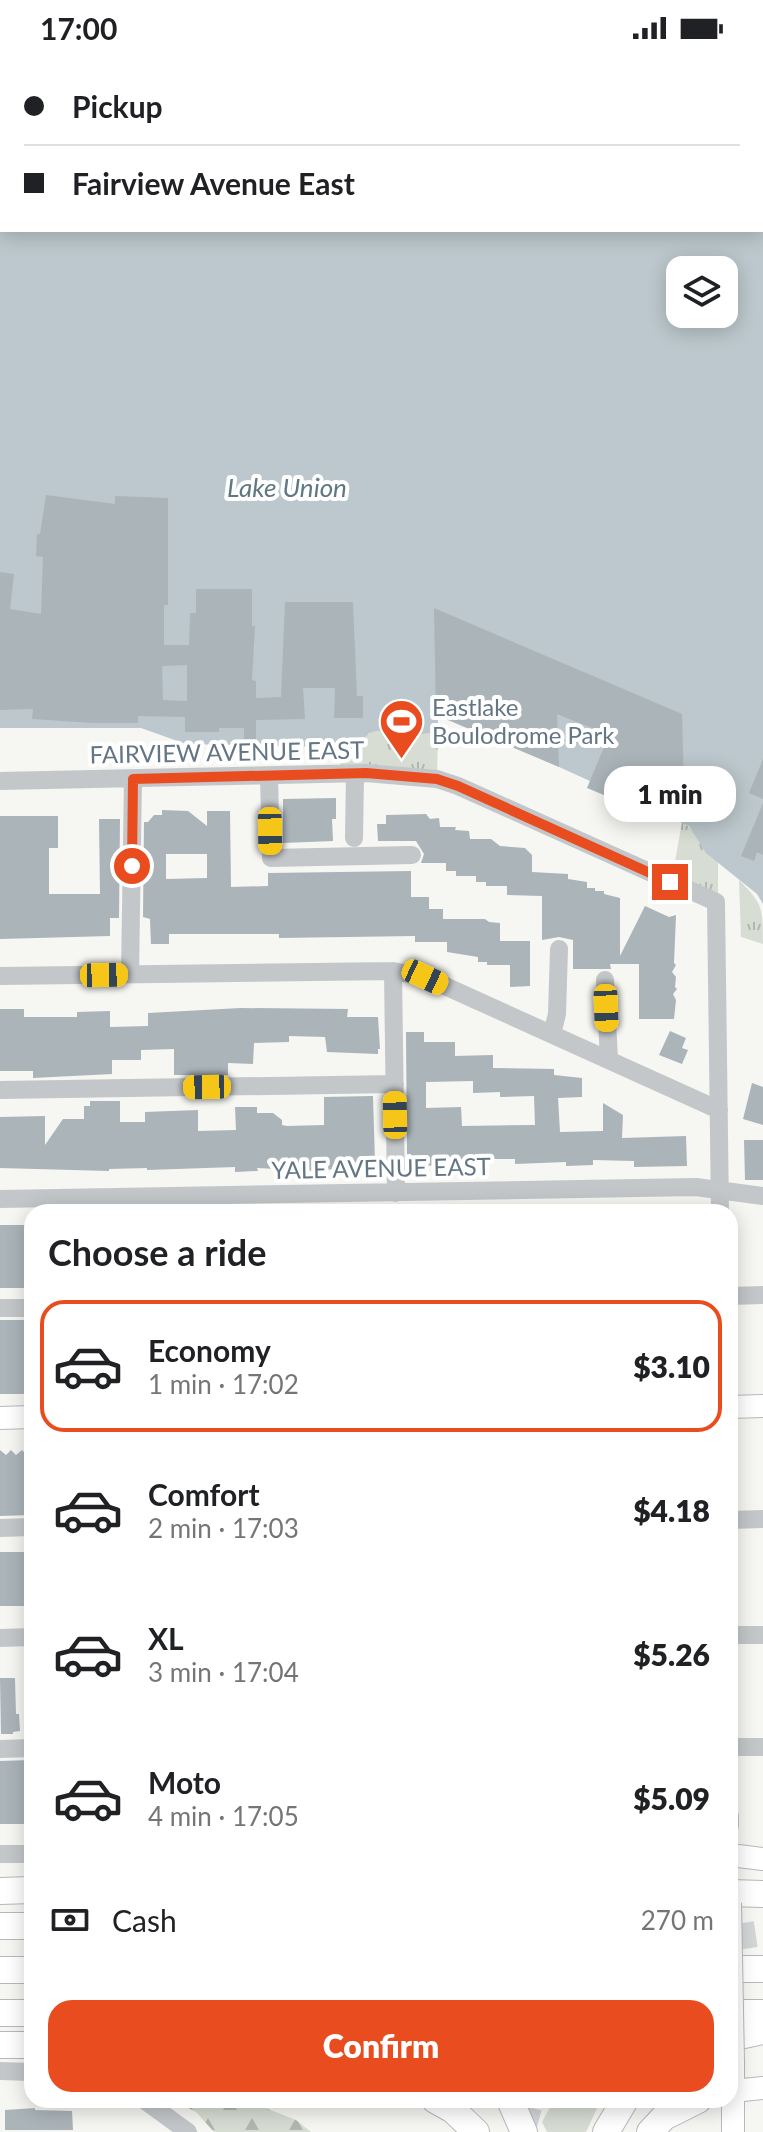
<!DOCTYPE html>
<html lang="en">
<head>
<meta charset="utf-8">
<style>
  :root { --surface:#fff; --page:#f6f6f6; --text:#202124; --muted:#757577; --line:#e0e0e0; --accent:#e94d1f }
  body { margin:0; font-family:Lato,sans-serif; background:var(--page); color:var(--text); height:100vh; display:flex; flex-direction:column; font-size:30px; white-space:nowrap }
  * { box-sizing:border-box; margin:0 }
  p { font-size:26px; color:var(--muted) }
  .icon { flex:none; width:44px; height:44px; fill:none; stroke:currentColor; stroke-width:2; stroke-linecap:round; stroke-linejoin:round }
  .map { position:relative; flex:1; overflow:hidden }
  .side { position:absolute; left:24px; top:1148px; width:714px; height:904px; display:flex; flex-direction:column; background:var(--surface); border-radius:24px; box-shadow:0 4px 20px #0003 }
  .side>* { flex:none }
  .banner { position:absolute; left:0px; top:0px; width:764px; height:176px; box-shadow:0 4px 20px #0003; display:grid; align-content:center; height:176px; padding:0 24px; background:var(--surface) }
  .fabs { position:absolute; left:666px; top:200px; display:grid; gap:16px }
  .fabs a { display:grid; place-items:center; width:72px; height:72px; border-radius:16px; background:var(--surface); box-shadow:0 4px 20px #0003; font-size:40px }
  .end { position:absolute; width:36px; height:36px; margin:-18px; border:10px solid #e94d1f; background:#fff; box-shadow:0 0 0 4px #fff }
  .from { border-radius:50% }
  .bubble { position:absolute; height:56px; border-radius:24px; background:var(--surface); box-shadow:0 4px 20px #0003; font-size:26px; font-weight:800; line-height:56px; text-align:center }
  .car { position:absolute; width:24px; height:48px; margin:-24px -12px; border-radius:10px; box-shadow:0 0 6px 2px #0007; background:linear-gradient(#f5c518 24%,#345 0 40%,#f5c518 0 76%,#345 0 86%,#f5c518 0) }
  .banner b { display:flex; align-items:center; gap:28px; height:76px; font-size:30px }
  .banner b+b { border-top:2px solid var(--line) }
  .banner i { width:20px; height:20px; background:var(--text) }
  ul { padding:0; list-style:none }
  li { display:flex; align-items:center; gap:24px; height:132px; margin:0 16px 12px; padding:0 8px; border:4px solid transparent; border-radius:24px }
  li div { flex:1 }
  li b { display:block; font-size:30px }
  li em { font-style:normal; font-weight:800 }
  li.current { border-color:var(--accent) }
  li>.icon { width:72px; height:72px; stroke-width:1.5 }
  h2 { padding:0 24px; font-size:36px; line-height:96px }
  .pay { display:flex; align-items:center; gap:20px; height:88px; padding:0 24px; font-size:30px }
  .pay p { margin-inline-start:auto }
  .cta { display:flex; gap:16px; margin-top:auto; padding:16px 24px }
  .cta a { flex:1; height:92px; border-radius:24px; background:var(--accent); color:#fff; font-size:32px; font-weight:800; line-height:92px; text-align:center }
  .status { display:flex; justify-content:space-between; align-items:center; height:56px; padding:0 40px; background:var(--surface); direction:ltr }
  .status svg { height:22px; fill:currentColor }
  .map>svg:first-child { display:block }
</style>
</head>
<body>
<div class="status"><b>17:00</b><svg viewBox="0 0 49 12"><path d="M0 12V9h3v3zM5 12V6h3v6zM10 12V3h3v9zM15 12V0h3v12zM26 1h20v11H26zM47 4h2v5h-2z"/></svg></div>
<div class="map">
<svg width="763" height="2076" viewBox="0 0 763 2076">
  <defs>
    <pattern id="forest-firs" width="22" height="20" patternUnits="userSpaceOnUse" patternTransform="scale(2)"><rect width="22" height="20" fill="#d7ddd3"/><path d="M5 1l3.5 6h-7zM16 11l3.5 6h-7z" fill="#b2b8b1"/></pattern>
    <pattern id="park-tufts" width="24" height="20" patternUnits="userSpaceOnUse" patternTransform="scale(2)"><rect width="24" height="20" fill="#d7ddd3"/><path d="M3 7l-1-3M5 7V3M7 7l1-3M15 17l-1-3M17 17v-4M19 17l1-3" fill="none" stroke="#b2b8b1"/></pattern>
  </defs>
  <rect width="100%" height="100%" fill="#f6f6f2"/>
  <path fill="#d7ddd3" d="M554,2044H601L586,2076H547L542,2066Z"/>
  <path fill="url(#forest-firs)" d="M173,2044H245L296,2064L311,2076H214L196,2056Z"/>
  <path fill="url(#park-tufts)" d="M377,675L416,679L438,676L437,723L341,718L340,696L358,693L370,676Z
    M682,766C697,774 703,795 718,805V842L672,823Z
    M739,824C763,848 763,852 763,888L741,881Z"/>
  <path fill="#bcc8cd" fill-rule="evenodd" d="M0,0H763V848L757,838L706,797L689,770L438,656V676L416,679L377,675L369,677L358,693L321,699L318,691L186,688L141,672H0ZM2,2H762V174H2ZM680,214H724V258H680Z"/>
  <path fill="#abb4b9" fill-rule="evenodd" d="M46,439L115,448V440L168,442V549H164V589H189L190,557H196V533H252V570H255L252,624L256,625V642L281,641L285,546H353L357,640H363V662H334L335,632H303L305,663L256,664V690H261V704H244V672H219V676H185V661L138,660V667H93L32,663L33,653L0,654V516L14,518L10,553L41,558L43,501L36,500L37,478H40ZM187,609V645L163,644L162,610Z
    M434,552L682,658L684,730L681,760L672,764L653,756L652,759L587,732L609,679L557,658L559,711L436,659Z
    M763,703V743L749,737Z
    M336,742V763H332L333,785L283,787V743Z
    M763,747V799L757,796L754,805L741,800Z
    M162,754L188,755L207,770V755H230L231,831L268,830V817L411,815V841H429V853H443V863H485L489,866L500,867V885H530V930L510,931V909H487V906H478V901L447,896V886H415V880L279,882V878H169V888H151L150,863L143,861L144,766H148L154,759H162ZM166,798H207V822L166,823Z
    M426,758L430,763L439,762L440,771H456L455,774L469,775L470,783H491L500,790L525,792L532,799V816L568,818V823L587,826V832H595V835H604V838L620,842V900L645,850L669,861L676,859L674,907L676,909L672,916L676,921L675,931L677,933L673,938L676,944L674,963H639V908H610L611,913H573V884L559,881L542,884V840L507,839V830H486V826H476V820H456V815H446V807H421L424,798L416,785H378L377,768H386V759Z
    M0,760H58V792H49V838H100L99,763H120L119,862H110V880L0,883Z
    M241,952L348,953L347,961H378L380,993H378V998L327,996L325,981L289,980V986L254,987L253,1008L228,1007V1019H174V993L141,994V1004H112V1018L33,1022V1015H0V953H24V961H77V956L110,955V971L148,970V957Z
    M670,975L686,982L682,992L688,994L682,1008L659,999Z
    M406,976H424V986H455V1000L493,999V1012L554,1013V1019L582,1022V1041L558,1042L560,1076L603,1075V1047L623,1059L622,1082L686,1080L687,1110L634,1111V1105L593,1104V1109L566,1110V1106L515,1108V1103H490V1107H456V1109L414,1110L411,1098H407ZM473,1025V1037L500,1036V1041L534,1040L535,1069L462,1070L461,1051L426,1052V1026Z
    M752,1027L763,1031V1069L743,1063Z
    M373,1040L375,1106H363V1110L316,1115L257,1112L258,1115L235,1116V1111L147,1114V1112L109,1113V1115L0,1112V1061L45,1060V1089L63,1063H84V1050H90V1045H120V1066H145V1056L198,1054V1075L236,1074L235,1051H257V1057H273L282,1064V1069L287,1070L324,1069V1041Z
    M744,1084H763V1124H745Z
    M0,1169H32V1232H0Z
    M0,1264H28L32,1268V1324H28V1338H0Z
    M0,1394L6,1399L11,1394L16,1399L22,1394L25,1397H32V1459L0,1460Z
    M0,1496H32V1550H0Z
    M0,1622H15L16,1658H19L20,1675L13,1676V1678H1Z
    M30,1704L32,1768H0V1705Z
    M35,2052V2054L72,2055L73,2074H5V2054Z"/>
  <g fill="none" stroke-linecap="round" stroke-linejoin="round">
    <path stroke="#d2d6d6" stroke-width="26" stroke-dasharray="26 13" stroke-linecap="butt" d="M730,1882L763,1877
      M522,2076L531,2044"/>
    <defs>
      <path id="major" d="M730,1351L763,1350
        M0,1362L32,1361
        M730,1799L763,1803
        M733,2007V2076
        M733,2035L763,2032"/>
      <path id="highway" d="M0,1835L32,1834
        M730,1837L763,1838
        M0,1870H32
        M730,1913H763
        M0,1914H32
        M0,1957H32
        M730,1957H763
        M730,1982L763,1975
        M0,1989H32
        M730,2036L733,2035
        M435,2044L453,2054L476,2076
        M510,2044L524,2076
        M606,2076L625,2044
        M650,2076L664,2061L698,2044"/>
    </defs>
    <use href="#major" stroke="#b6babe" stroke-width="24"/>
    <use href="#highway" stroke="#b6b9bc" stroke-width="28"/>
    <path stroke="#c3c7ca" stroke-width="18" d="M269,720L271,802L412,799
      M0,725L366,717L437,723L458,730L716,846L720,1156
      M354,782L355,718
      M393,915L396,1137
      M130,918L133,723
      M0,920L393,915L425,921L719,1054
      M605,924L609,1004
      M552,978L557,958L559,893
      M0,1034L395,1028
      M0,1143L696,1131L763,1140
      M730,1240L763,1239
      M0,1252H32
      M730,1464L763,1463
      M0,1472L32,1471
      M730,1579H763
      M0,1582L32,1581
      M730,1691H763
      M0,1693L32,1692
      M730,1760V1770
      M0,1798H32
      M0,2015L32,2016
      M144,2044L188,2076"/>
    <use href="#major" stroke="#fff" stroke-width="22"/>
    <use href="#highway" stroke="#fff" stroke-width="26"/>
    <defs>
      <path id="major-bridge" d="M730,1847L733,2007"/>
    </defs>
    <use href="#major-bridge" stroke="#b6babe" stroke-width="24" stroke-linecap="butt"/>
    <use href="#major-bridge" stroke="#fff" stroke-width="22"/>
  </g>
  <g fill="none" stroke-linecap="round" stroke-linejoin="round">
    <path stroke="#e94d1f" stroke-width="10" d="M132,810L133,723L366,717L437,723L458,730L670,826"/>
  </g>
  <defs>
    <symbol id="stadium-pin" viewBox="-11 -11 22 30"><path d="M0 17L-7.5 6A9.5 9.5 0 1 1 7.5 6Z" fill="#e94d1f" stroke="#fff"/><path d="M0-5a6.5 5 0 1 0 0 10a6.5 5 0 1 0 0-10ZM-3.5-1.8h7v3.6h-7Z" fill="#fff"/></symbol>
  </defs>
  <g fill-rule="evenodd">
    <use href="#stadium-pin" x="376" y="640" width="51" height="69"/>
  </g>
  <g text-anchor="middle" stroke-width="8" stroke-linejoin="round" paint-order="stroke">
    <g font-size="24" fill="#647684" stroke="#fff" text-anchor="start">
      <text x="432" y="660">Eastlake<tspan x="432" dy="28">Boulodrome Park</tspan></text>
    </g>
    <g font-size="24" fill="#647684" stroke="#fff">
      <text transform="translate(227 697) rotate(-1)" y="8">FAIRVIEW AVENUE EAST</text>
      <text transform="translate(381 1113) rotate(-1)" y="8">YALE AVENUE EAST</text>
    </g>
    <g font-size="26" font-style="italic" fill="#5f7881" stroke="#fff">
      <text x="287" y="441">Lake Union</text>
    </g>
  </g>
</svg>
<div class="fabs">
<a><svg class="icon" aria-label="layers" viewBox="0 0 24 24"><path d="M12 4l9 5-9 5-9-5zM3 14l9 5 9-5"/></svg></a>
</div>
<i class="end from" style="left:132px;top:810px"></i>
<i class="end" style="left:670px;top:826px"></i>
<div class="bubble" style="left:604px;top:710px;width:132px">1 min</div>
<i class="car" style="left:270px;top:775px;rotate:179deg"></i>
<i class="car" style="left:104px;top:919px;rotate:89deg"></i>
<i class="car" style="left:425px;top:921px;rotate:115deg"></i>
<i class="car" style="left:606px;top:952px;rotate:178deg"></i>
<i class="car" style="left:207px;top:1031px;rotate:269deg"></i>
<i class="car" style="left:395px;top:1059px;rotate:359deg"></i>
<div class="banner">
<b><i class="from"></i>Pickup</b>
<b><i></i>Fairview Avenue East</b>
</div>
<section class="side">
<h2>Choose a ride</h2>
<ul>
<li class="current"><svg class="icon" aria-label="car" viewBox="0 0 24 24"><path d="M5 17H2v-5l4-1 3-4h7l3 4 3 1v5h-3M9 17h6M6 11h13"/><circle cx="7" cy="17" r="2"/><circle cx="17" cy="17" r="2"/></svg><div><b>Economy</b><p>1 min · 17:02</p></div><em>$3.10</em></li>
<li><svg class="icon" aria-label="car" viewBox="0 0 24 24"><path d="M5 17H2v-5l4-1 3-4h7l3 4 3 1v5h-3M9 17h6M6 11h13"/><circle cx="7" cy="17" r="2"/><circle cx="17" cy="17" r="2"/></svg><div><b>Comfort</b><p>2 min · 17:03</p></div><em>$4.18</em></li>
<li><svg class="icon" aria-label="car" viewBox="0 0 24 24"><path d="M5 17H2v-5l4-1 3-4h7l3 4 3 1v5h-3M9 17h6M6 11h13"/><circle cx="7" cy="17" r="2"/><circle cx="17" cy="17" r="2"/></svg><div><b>XL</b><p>3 min · 17:04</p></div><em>$5.26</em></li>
<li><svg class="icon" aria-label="car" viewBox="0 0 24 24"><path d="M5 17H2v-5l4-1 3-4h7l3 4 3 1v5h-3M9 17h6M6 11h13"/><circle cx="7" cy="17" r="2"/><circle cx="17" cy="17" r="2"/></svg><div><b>Moto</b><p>4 min · 17:05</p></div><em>$5.09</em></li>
</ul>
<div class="pay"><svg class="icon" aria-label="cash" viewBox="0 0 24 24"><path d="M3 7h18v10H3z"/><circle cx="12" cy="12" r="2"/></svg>Cash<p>270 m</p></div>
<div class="cta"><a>Confirm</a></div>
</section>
</div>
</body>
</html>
